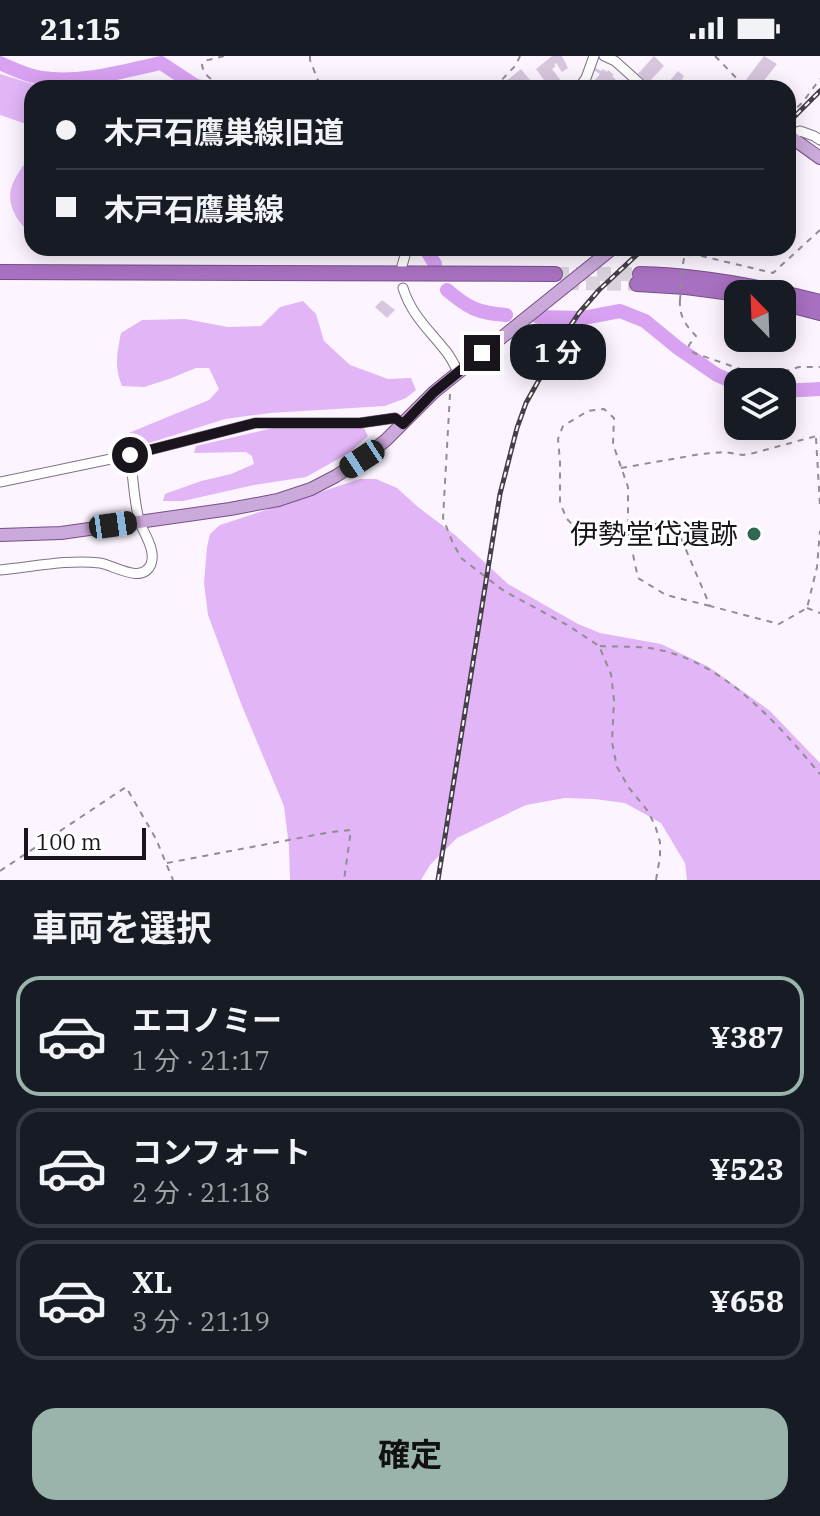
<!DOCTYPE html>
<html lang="ja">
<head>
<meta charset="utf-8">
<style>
  :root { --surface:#171b24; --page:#20242c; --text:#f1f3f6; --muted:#9ea1a6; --line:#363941; --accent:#9ab4ac }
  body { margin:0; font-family:"IBM Plex Serif","Noto Sans JP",serif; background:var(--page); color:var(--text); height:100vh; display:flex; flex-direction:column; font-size:30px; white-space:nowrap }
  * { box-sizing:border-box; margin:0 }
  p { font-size:26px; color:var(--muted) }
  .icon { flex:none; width:44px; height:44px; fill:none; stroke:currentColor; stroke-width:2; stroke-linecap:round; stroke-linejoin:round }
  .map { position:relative; height:824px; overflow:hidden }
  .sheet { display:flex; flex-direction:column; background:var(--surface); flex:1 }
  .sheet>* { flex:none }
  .top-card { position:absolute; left:24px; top:24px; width:772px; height:176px; border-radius:24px; box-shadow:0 4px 20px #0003; display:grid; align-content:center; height:176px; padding:0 32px; background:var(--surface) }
  .needle { width:52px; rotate:337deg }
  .fabs { position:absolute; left:724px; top:224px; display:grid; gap:16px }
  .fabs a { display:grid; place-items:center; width:72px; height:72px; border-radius:16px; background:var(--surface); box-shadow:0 4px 20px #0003; font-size:40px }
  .scale { position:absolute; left:24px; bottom:20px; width:122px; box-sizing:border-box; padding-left:8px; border:4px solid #1a151d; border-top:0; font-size:22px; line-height:28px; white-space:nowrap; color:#1a151d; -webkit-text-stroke:6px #fff; paint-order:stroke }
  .end { position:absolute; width:36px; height:36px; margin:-18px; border:10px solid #1a151d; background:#fff; box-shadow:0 0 0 4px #fff }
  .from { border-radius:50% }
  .bubble { position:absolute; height:56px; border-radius:24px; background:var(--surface); box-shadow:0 4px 20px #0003; font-size:26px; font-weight:700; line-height:56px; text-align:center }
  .car { position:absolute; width:24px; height:48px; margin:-24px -12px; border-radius:10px; box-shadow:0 0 6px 2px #0007; background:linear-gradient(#222 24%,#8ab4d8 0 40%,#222 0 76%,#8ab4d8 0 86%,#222 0) }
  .top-card b { display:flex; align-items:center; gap:28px; height:76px; font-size:30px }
  .top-card b+b { border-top:2px solid var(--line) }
  .top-card i { width:20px; height:20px; background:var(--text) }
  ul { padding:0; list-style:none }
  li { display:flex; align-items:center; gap:24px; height:120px; margin:0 16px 12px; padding:0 16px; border:4px solid var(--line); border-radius:24px }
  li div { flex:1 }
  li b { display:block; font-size:30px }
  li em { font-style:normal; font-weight:700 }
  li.active { border-color:var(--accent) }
  li>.icon { width:72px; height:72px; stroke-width:1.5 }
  h2 { padding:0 32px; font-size:36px; line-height:96px }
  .action { display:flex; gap:16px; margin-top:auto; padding:16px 32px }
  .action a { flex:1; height:92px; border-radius:24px; background:var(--accent); color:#111; font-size:32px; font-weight:700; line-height:92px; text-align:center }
  .status { display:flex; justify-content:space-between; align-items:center; height:56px; padding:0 40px; background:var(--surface); direction:ltr }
  .status svg { height:22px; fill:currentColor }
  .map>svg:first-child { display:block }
</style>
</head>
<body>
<div class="status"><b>21:15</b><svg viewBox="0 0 49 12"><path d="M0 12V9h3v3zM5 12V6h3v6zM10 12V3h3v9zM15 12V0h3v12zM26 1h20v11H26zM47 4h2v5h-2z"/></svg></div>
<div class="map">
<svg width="820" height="824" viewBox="0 0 820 824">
  <rect width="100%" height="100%" fill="#fcf5ff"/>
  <path fill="#e1b5f6" d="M0,18L46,32H32V70L0,59Z
    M32,98V178C26,174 23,170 19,165C0,137 15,121 32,98Z
    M303,245L316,258L324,285L350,309L388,323L411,322L416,334L406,342L385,350L270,357L225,363L146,388L122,389L119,381L209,344L219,333L209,312H196L169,323L144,331L122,330C114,310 117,297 121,277L142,264L185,263L228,271L261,270L280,251Z
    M273,372H364L368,380L349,397L306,421L254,429L183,445H163L165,438L201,425L231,418L254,408L252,400L246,396L194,397L196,390Z
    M360,423H376L397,432L418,451L455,479L508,528L578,568L600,577L661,588L709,611L769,654L820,707V824H687L685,807L661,767L625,747L594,743L565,742L526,749L457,782L430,809L421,824H290L289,791L284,750L242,650L208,559L204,527L207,491L210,478L220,469Z"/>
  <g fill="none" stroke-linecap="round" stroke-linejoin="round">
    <path stroke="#d9a1f2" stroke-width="14" d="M0,7C13,13 28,20 42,22C81,28 123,15 161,7L196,30L209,32
      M425,192L435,208
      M447,234C468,252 478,257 506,259
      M538,261L583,262L620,255L645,265L678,292L717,319L738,328
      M782,335L820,333"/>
  </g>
  <path fill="#d6c7de" d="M552,0H562L568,12L562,16L556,7L554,8L556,10L552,13L565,30L562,32H550L536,13Z
    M654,0L664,10L648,27L638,18Z
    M764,0L777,8L758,32H755L745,25Z
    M596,12L601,15L603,13L607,16L608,14L614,19L612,20L616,24L610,32H593L590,30L600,18L594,14Z
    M521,13L531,25L526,29L522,25L512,32L506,25Z
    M678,15L684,20L677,32H664Z
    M382,244L395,254L387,262L375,251Z"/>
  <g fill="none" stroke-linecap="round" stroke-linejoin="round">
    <path stroke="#dad3dd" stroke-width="14" stroke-dasharray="14 7" stroke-linecap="butt" d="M555,218H640
      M565,227L637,228"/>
    <defs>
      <path id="minor" d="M604,0L615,5L645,32
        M579,32L586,22L594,0
        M788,79L800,75L814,80L820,84
        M402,210L407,192
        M403,232C411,258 428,273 444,293C450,299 454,308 458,316
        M0,426L130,399L255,367H360L395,362L403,368
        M0,514C33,511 67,503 100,507C114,509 142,529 151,508C156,495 145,479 140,467C134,449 133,418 130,399"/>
      <path id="major" d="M788,79L820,102
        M0,479L61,477L230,453L278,444L311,433L336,420L362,403L386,384L434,336L613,192"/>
      <path id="highway" d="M0,216L555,218
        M640,218C701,219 761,231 820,246
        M637,228L686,231L739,238
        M782,247L820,257"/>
    </defs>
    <use href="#minor" stroke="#7f7186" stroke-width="11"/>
    <use href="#major" stroke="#765088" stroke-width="14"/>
    <use href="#highway" stroke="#765088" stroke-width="16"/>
    <path stroke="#928c95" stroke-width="2" stroke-dasharray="6 6" stroke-linecap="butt" d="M224,0L204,5L202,9C207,37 252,26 273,32
      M310,0V4L321,32
      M715,0L746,32
      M494,32L516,9L520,0
      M788,59L802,47L820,23
      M683,208L684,202L693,198L773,217L820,174
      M680,244C679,259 685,269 696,280L689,289L690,294L694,297L755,318L769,320L799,311H820
      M450,338L443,462L452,485L461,502L504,535L569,570L599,590L611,618L614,644L612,686L617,711L629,732L647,754L655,769L660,786V801L656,824
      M816,382L820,450
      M621,412L701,398L724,396L743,399L754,397L820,379
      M710,550L666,539L638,522L628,475V431L613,388L614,362L604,353L588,355L563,370L558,383L560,406V447L567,463L582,479L617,478L648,468H675L710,550L779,568L807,552L817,511L820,475
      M807,552L820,557
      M600,590C616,591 633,590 649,592C721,602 776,666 820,718
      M167,807L331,776L351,774L344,824
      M0,815L126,731L156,783L173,824"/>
    <use href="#minor" stroke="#fff" stroke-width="9"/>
    <use href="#major" stroke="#cba9da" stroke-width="12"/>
    <use href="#highway" stroke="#a870c1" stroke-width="14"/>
    <defs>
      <path id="rail" d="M788,67L820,35
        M438,824L500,438L517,372L526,347L563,281L579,257L599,234L644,192"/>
    </defs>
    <use href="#rail" stroke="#453f48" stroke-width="5"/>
    <use href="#rail" stroke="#fff" stroke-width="2" stroke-dasharray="6" stroke-linecap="butt"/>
    <path stroke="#928c95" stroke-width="2" stroke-dasharray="6 6" stroke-linecap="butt" d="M680,244L683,211"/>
  </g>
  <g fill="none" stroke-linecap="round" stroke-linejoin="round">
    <path stroke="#1a151d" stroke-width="10" d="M130,399L255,367H360L395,362L403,368L434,336L482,297"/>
  </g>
  <circle fill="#2f6851" stroke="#fff" stroke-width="3" cx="754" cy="478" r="8"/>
  <g text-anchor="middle" stroke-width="6" stroke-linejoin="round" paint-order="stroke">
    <g font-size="28" fill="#1a151d" stroke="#fff" text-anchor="end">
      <text x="738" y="488">伊勢堂岱遺跡</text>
    </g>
  </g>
</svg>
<div class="fabs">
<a><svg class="needle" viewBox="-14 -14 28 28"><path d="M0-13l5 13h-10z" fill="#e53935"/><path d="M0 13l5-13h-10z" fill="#9ea1a6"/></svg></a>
<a><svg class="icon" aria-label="layers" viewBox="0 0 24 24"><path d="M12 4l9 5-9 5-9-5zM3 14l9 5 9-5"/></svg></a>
</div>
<div class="scale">100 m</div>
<i class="end from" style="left:130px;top:399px"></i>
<i class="end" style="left:482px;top:297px"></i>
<div class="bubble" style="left:510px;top:268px;width:96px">1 分</div>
<i class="car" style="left:362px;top:403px;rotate:237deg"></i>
<i class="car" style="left:113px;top:469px;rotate:82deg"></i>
<div class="top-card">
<b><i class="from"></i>木戸石鷹巣線旧道</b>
<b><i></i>木戸石鷹巣線</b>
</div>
</div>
<section class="sheet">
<h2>車両を選択</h2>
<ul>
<li class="active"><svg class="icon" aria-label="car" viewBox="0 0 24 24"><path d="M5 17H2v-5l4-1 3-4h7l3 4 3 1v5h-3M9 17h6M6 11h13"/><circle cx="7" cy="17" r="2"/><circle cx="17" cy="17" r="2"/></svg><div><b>エコノミー</b><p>1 分 · 21:17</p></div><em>¥387</em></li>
<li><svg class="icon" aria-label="car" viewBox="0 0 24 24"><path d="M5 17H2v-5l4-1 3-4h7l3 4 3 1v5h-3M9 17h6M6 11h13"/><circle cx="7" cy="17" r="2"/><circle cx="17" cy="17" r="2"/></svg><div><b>コンフォート</b><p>2 分 · 21:18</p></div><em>¥523</em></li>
<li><svg class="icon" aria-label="car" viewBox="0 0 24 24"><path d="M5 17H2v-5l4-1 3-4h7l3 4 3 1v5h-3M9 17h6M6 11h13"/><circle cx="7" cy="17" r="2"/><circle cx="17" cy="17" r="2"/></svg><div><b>XL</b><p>3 分 · 21:19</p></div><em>¥658</em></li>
</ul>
<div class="action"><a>確定</a></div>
</section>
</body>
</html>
